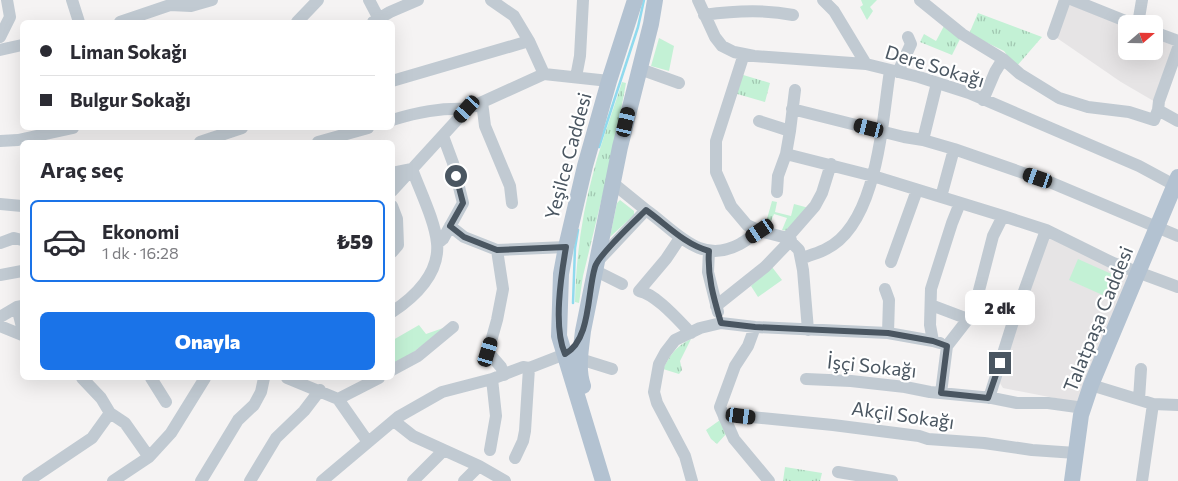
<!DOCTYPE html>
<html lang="tr">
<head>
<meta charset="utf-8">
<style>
  :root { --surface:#fff; --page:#f2f2f3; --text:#2b2b33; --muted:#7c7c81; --line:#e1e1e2; --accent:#1a73e8 }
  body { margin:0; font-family:Commissioner,sans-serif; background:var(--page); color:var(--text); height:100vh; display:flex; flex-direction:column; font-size:19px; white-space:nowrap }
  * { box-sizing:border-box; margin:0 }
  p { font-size:16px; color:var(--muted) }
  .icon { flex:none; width:28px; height:28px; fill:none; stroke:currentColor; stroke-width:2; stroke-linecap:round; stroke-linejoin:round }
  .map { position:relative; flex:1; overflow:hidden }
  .details { position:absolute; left:20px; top:140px; width:375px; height:240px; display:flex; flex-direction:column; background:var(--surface); border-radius:8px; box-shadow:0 5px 20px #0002 }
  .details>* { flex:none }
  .guide { position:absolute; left:20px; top:20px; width:375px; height:110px; border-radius:8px; box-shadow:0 5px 20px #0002; display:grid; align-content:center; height:110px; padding:0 20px; background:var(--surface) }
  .needle { width:32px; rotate:70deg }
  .buttons { position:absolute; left:1118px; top:15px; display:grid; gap:10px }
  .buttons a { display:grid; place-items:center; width:45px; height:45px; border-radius:8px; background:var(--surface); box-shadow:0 5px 20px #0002; font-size:25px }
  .end { position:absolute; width:22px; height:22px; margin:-11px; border:6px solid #4a5661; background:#fff; box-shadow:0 0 0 2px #fff }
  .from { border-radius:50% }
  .bubble { position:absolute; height:35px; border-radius:8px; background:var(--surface); box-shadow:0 5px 20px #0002; font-size:16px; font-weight:800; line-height:35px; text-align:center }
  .car { position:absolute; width:15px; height:30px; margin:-15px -8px; border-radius:6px; box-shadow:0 0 4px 1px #0007; background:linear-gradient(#222 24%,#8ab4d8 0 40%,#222 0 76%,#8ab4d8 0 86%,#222 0) }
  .guide b { display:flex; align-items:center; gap:18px; height:48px; font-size:19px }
  .guide b+b { border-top:1px solid var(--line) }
  .guide i { width:12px; height:12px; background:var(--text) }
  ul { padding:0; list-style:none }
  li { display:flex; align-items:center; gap:15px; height:82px; margin:0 10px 8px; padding:0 10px; border:2px solid var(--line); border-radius:8px }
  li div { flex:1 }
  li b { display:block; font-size:19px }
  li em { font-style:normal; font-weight:800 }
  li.active { border-color:var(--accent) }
  li>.icon { width:45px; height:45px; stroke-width:1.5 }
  h2 { padding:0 20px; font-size:22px; line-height:60px }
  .button { display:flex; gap:10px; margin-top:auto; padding:10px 20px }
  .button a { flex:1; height:58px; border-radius:8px; background:var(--accent); color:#fff; font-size:20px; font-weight:800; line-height:58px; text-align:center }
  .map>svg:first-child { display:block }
</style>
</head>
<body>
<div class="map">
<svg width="1178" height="481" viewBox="0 0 1178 481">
  <defs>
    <pattern id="grass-tufts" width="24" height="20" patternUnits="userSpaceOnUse" patternTransform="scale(1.25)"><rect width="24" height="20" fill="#c3f1d5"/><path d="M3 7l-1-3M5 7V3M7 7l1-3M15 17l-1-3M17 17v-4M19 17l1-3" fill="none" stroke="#a0c6b0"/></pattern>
  </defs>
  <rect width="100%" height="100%" fill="#f5f3f3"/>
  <path fill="#e6e4e5" d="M1067,1L1126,25V51H1154V35L1176,44L1157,103L1121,82L1054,36Z
    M1048,235L1133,273L1080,403L1003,388L998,380Z"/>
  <path fill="url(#grass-tufts)" d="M861,0H877L870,7L873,11L867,20L860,7L863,5Z
    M978,13L1042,37L1016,67L1004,51L969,34Z
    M944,26L961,37L952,55L920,42L924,34L936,41Z
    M740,74L770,83L765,102L734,93Z
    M622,82L626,83L614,148L583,276L579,303L575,302C576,257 582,213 594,170C602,140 613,111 622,82Z
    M772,201L777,202L775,212L791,216L794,204L809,208L787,231L782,230L787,218L774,214L769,226H765Z
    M691,339L680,361L682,370L679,374L663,369C670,355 676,346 691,339Z
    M720,420L727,433L717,444L711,439L706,430Z
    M785,467L822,473L820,481H783Z"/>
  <path fill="#c3f1d5" d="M659,38L674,46L669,71L651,66Z
    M620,200L634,211V215L610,237L617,203Z
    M1078,259L1116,276L1107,297L1069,280Z
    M772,267L782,280L758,297L751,286Z
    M419,325L426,334L446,327L393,368V340Z"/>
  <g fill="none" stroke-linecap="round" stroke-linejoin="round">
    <path stroke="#90daee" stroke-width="2.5" d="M599,147L638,27L644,0
      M573,303L575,248L578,230"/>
    <path stroke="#c1cad2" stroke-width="12" d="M72,0L79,22
      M369,0L379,19
      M491,0L514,16L529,41L544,74
      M698,0L715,37L722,46L734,52L754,56L866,64L919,77L969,93L1139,166L1178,187
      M823,0L834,11L866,64
      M920,0L962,34L1003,59L1020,74L1059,98L1088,107L1129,112L1154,120L1158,110
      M1073,0L1133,24
      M704,15C733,11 763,9 793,15
      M120,22L170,5L191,6L212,0
      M297,22L318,0
      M373,22L390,12L418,0
      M1138,24L1142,0
      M1154,32L1178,41
      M1053,34L1065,0
      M0,37L10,17L7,0
      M1178,48L1159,101L1158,110L1178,121
      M0,50L22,45
      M744,54L716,141V172L731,206L747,225L760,231L787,238L799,250L803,270L808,330
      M640,69L679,83
      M898,72L911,44L908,37
      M576,77L580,56L583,0
      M392,81L529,41
      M983,100L995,72L1003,59
      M482,102L485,126L510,186L512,203
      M792,109L904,137L923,140L954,149L1052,183L1178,236
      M392,120C419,112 439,108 467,109
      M759,121L790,131L786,154L873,176L1003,216L1046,230L1113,263L1178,287
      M790,131L795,90
      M923,140L937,83
      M0,141L18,140L73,128
      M200,142L242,128
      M318,142L368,128
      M392,173L412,169C420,191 435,221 437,243C440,273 415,297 392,312
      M392,191L467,109L544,74L609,81
      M777,192L778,176L786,154
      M941,197L954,149
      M0,204L22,206
      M392,206L397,219L398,245L392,252
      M646,210C676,231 700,266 740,244C747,240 753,235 760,231
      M450,226L464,237L497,250L566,247
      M680,238L666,259L639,291C656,294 679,321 691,333
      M787,238L815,206L822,193L831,164
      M0,243L14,238L22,240
      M437,244L443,239L463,203L453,163L443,136
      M497,250L503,289L497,320L488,352L501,367L504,375
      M709,251L708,272L718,312
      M801,259C809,255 819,253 826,249C878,224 882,120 890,71
      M597,262L646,210L614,184
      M891,262L917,190
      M594,270L622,284
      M0,275L22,271
      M885,289L889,300L888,333
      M931,305L968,319
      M716,306L765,267L791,240
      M17,307L22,327
      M0,317L17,307L22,306
      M0,326L22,335
      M755,327L748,346L735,366L720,407L734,439L769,481
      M940,343L933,341L930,325L931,289L952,223L960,203
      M580,359L612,369
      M392,370L418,356L453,327
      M82,378L101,398L110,413L125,423L149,457
      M151,378L166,402
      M287,378L338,399L368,442
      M806,379L851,381L905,387L930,392L992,398L1017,403H1048L1084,408
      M1091,385L1153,404L1178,405
      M941,393L947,346L968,319L976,302L993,236L1003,216
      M989,398L1012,325L1046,230
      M338,399L379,378
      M1139,399L1141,369
      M724,417L741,416L833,425L919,436L928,439L984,443L1032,450L1076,453
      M394,421L413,436L479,466L505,481
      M490,450L496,416L492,379
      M515,458L523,441L525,431L529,368
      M838,472L892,481
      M28,481L92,438L110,413
      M113,481L149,457L171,433L205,378
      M201,481L238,420L254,405L261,392L264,378
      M250,481L276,438L304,411L320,390
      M322,481L398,417L442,392L492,379L523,367L529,368L565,354
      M413,481L444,450
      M464,481L479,466
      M692,481L685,456L657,403L654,392L659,364L665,353L675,340L700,328L721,323L755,327L888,333L933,341
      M1142,481L1153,404"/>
    <path stroke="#b3c2d1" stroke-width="16" d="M583,386C577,369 581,349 583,331L620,147L651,24L655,0
      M603,481L559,336L561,274L566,247L585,166L609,81L635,0
      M1072,481L1081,415L1091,385L1178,177"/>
  </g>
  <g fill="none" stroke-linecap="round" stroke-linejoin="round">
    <path stroke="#4a5661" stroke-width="6" d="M456,176L463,203L450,226L464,237L497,250L566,247C561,276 553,327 565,354C591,340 587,293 595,267C598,255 636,220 646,210C667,225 684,244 709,251C707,276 714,299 721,323L755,327L888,333L933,341L947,346L941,393L988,398L1000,363"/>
  </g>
  <g text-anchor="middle" stroke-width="4.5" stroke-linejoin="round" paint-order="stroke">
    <g font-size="19" fill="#4a5661" stroke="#fff">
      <text transform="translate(935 66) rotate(17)" y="7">Dere Sokağı</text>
      <text transform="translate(568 156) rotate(-75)" y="7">Yeşilce Caddesi</text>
      <text transform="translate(1098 319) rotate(-68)" y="7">Talatpaşa Caddesi</text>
      <text transform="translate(872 366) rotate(6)" y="7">İşçi Sokağı</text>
      <text transform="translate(903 415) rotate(8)" y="7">Akçil Sokağı</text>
    </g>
  </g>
</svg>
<div class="buttons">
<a><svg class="needle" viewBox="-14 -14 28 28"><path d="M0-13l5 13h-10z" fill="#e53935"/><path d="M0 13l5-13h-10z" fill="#7c7c81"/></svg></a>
</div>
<i class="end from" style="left:456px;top:176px"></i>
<i class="end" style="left:1000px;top:363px"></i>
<div class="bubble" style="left:965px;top:290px;width:70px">2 dk</div>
<i class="car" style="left:467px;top:109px;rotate:222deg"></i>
<i class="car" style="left:626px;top:122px;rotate:13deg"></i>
<i class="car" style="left:869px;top:128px;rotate:284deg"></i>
<i class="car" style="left:1038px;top:178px;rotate:289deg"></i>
<i class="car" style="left:760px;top:231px;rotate:236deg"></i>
<i class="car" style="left:488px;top:352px;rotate:17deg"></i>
<i class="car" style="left:741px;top:416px;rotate:97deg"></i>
<div class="guide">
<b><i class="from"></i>Liman Sokağı</b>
<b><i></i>Bulgur Sokağı</b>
</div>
<section class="details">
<h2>Araç seç</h2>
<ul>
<li class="active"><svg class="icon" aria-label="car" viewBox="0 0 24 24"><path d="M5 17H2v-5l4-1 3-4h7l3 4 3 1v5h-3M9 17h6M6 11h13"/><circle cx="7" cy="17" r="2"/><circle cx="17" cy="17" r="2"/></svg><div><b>Ekonomi</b><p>1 dk · 16:28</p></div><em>₺59</em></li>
</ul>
<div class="button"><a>Onayla</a></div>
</section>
</div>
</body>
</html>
